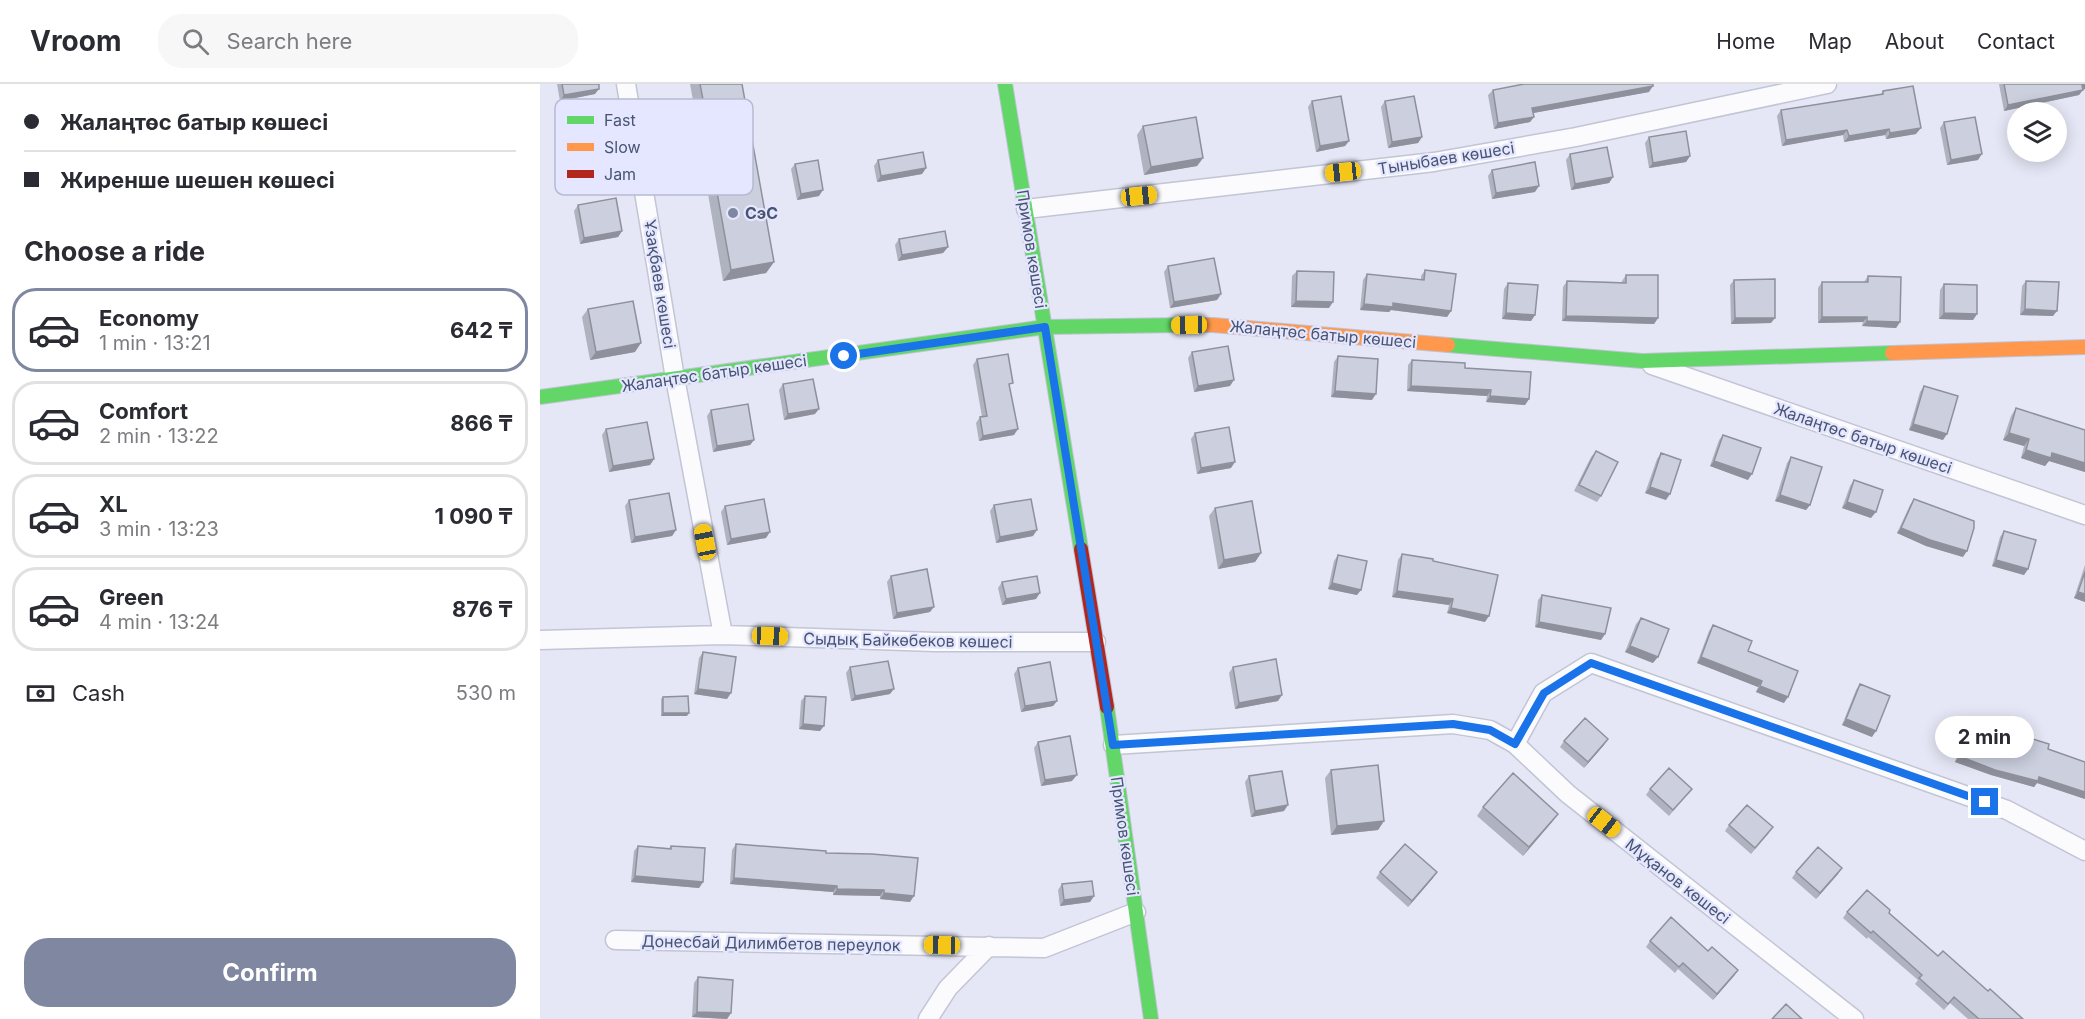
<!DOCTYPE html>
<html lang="en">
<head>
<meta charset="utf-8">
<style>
  :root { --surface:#fff; --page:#f7f7f7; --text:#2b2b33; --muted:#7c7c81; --line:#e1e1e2; --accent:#7f88a0 }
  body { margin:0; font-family:Inter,sans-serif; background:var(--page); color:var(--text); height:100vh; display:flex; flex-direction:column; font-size:22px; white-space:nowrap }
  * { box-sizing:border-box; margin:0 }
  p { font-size:20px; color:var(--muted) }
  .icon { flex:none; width:33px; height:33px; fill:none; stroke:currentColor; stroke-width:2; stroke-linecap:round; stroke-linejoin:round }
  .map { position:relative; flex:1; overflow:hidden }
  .side { display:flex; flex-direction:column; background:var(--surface); width:540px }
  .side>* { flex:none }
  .top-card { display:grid; align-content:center; height:132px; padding:0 24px; background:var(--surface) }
  .tools { position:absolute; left:1467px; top:18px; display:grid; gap:12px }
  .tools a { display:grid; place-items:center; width:60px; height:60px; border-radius:50%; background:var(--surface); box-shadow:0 3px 15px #0003; font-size:30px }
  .end { position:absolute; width:27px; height:27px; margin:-14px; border:8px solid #1a73e8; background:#fff; box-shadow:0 0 0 3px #fff }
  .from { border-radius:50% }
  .bubble { position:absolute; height:42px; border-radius:21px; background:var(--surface); box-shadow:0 3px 15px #0003; font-size:20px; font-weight:700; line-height:42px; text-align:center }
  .car { position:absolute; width:18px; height:36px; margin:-18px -9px; border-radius:8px; box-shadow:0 0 4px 2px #0007; background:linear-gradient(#f5c518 24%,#345 0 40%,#f5c518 0 76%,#345 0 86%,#f5c518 0) }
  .top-card b { display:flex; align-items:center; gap:21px; height:57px; font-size:22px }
  .top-card b+b { border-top:2px solid var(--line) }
  .top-card i { width:15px; height:15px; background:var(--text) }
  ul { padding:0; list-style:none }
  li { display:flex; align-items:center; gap:18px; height:84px; margin:0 12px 9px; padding:0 12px; border:3px solid var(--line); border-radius:24px }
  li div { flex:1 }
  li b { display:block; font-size:22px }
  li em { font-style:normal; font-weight:700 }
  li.active { border-color:var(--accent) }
  li>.icon { width:54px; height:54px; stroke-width:1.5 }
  h2 { padding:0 24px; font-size:27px; line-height:72px }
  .pay { display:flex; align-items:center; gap:15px; height:66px; padding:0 24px; font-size:22px }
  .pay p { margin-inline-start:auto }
  .button { display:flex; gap:12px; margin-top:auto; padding:12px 24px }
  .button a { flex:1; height:69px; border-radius:24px; background:var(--accent); color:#fff; font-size:24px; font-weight:700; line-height:69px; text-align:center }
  header { display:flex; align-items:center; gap:36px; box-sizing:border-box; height:84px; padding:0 30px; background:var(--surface); border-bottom:2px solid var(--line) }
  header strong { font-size:28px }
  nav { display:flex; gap:33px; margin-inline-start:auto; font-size:21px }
  .search { width:420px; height:54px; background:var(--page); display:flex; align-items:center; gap:15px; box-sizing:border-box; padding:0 21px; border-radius:24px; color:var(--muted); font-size:22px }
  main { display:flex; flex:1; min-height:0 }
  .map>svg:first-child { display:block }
</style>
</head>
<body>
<header>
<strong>Vroom</strong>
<div class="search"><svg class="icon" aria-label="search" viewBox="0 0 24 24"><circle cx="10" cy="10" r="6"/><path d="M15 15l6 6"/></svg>Search here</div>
<nav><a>Home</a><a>Map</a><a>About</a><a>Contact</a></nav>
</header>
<main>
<section class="side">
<div class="top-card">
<b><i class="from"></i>Жалаңтөс батыр көшесі</b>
<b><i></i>Жиренше шешен көшесі</b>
</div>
<h2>Choose a ride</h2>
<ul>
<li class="active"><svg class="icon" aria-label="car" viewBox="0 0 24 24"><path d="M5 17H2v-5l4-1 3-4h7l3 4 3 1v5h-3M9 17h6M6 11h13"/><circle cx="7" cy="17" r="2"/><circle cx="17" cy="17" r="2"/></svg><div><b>Economy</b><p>1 min · 13:21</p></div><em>642 ₸</em></li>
<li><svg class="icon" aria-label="car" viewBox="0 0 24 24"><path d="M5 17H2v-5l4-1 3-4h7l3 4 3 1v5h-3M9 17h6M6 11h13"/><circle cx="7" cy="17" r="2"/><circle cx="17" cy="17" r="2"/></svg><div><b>Comfort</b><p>2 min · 13:22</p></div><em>866 ₸</em></li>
<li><svg class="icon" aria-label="car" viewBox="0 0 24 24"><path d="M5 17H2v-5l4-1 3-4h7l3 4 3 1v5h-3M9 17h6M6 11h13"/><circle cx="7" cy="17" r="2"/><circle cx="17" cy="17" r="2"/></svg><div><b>XL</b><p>3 min · 13:23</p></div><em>1 090 ₸</em></li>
<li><svg class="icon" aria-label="car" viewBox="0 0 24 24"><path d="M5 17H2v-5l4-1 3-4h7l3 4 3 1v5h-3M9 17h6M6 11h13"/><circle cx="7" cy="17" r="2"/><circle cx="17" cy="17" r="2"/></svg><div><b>Green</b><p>4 min · 13:24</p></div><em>876 ₸</em></li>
</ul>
<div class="pay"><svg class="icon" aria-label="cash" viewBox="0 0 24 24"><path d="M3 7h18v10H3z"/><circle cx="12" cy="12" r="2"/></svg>Cash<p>530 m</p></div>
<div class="button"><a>Confirm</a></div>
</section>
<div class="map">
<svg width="1545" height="935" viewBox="0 0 1545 935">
  <rect width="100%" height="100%" fill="#e5e7f6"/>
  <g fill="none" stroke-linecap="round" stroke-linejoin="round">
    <defs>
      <path id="street" d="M86,0L135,294L183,551
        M486,125L894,78L1036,53L1287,0
        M1112,281L1545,431
        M0,556L183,551L395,558H556
        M975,660L1003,609L1051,579L1467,726L1545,767
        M573,661L913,640L950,646L975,660L1028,710L1314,935
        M75,856L504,864L596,828
        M388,935L408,904L449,862"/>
      <path id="fast" d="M465,0L541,465
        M908,261L1102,277L1352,269
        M0,313L505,243L645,241
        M567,623L611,935"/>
      <path id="slow" d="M645,241H673L908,261
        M1352,269L1545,263"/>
      <path id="jam" d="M541,465L567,623"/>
    </defs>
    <use href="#street" stroke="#c1c5d4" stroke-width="21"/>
    <use href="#fast" stroke="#bfc3d3" stroke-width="16"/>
    <use href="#slow" stroke="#bfc3d3" stroke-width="16"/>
    <use href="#jam" stroke="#bfc3d3" stroke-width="16"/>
    <use href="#street" stroke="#fbfbfe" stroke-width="18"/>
    <use href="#fast" stroke="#63d668" stroke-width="14"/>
    <use href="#slow" stroke="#ff974d" stroke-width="14"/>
    <use href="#jam" stroke="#b3261e" stroke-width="14"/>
  </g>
  <path fill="#afb2bf" d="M17,0H59L55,10L20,17Z
    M150,0H202L234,178L226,189L183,197L161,69L162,66Z
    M1459,0H1545L1539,11L1464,27Z
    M953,6L1109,8L993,29L994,33L990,38L954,45L948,11Z
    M1343,7L1376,50L1346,55L1345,51L1304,58L1303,51L1242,62L1237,32L1241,26L1341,10Z
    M772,17L809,57L805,62L776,68L768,23Z
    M845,17L882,53L878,59L848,64L841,23Z
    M1404,38L1438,76L1407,81L1400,44Z
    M603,42L663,74L657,82L604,91L597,51Z
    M1109,53L1150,72L1146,78L1109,84L1105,59Z
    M1030,70L1073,93L1069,99L1031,106L1026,76Z
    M338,76L386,84L382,90L337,98L334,82Z
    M255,80L279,112L257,116L251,85Z
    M952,86L995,108L952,115L948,92Z
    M38,121L82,147L78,153L40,160L34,127Z
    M359,155L408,163L403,169L358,177L355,161Z
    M628,182L681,210L677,216L630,224L624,188Z
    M885,186L911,227L907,233L851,226L849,228L820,226L823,196L827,190L881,196V192Z
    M757,187L789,224L751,223L752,192Z
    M1086,191L1118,234L1114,240L1022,237L1023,203L1027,197L1082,198V197Z
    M1328,192L1360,238L1356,244L1322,242L1323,238L1278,239V204L1282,198H1324Z
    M1194,196L1231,239L1191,240L1190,201Z
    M1486,197L1513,232L1480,231L1482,202Z
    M968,199L995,231L991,237L962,235L964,205Z
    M1404,200L1437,230L1433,236L1399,235L1400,206Z
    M48,225L95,268L50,276L42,233Z
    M652,268L690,302L654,308L648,274Z
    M798,272L832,316L791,313L794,278Z
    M437,275L470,304L474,351L439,357L436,339L440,333H442L433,281Z
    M872,276L925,284L989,315L985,321L946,318L947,312L867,307L868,281Z
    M243,300L275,330L244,336L239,306Z
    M1384,302L1403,356L1369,346L1380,308Z
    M1476,324L1545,346V388L1509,377L1505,382L1481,374L1484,362L1463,356L1471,332Z
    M171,326L214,356L210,361L173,368L167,332Z
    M66,345L114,375L110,381L69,388L62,351Z
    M655,349L691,384L657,390L651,355Z
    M1183,351L1208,396L1170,382L1179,356Z
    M1056,367L1061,412L1057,418L1034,407L1051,373Z
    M1121,369L1126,416L1105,409L1117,375Z
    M1251,373L1270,421L1266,426L1235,417L1247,379Z
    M1314,396L1331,434L1302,424L1310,402Z
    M1374,415L1423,473L1386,462L1357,449L1370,421Z
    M89,416L136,446L132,452L91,459L85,422Z
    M454,421L493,452L456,459L450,427Z
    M185,422L226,454L187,461L181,428Z
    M675,424L721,469L715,478L678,485L669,432Z
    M1464,447L1488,485L1484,491L1452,482L1460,453Z
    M862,470L893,477L945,538L907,529L909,521L852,513L858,476Z
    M798,471L817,511L788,505L794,477Z
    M1545,481V518L1534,514Z
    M351,492L390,528L353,535L347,498Z
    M462,498L496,515L462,521L458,504Z
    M1002,511L1065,550L1061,556L995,543L998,516Z
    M1101,534L1113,579L1085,568L1096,540Z
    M1173,541L1208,567L1244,619L1216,608L1218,603L1157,579L1169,547Z
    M163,568L187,615L154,610L159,574Z
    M310,583L350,610L311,617L306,589Z
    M693,583L738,617L695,625L689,589Z
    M478,584L517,617L513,622L481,628L474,590Z
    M1320,600L1332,653L1302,641L1316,606Z
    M265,612L280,647L259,645L261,617Z
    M123,613L147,632H121V615Z
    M1429,643L1478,661L1483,652L1508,665L1545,678V715L1497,699L1494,703L1451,691L1415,678L1425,649Z
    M1024,657L1064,661L1044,684L1020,663Z
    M498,658L532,697L501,702L494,664Z
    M791,686L844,737L838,746L791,751L785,694Z
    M709,692L744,727L711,733L705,698Z
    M1110,705H1152L1129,732L1106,711Z
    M943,723L1012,738L983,772L937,732Z
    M1189,741L1229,749L1211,770L1185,747Z
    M196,760L286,769L370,818L340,815V812L293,811V808L190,800L192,766Z
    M98,762L129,764L131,762L163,798L159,804L91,798L94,767Z
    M840,788L893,794L868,823L836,794Z
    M1256,788L1298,790L1276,815L1252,794Z
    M522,800L554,812L550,818L520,822L518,806Z
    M1307,828L1349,829L1398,872L1448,907L1483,935H1428L1410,919L1404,926L1375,900L1378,896L1328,853L1327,855L1303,834Z
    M1110,857L1168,867L1198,886L1173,916L1138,885L1135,889L1106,863Z
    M158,893L191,929L187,935L152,933L154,899Z"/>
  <path fill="#8e919b" d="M1545,0V5L1543,6L1539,11L1464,27L1468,21Z
    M1113,2L1109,8L988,30L992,24Z
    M59,5L55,10L20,17L24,11Z
    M994,33L990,38L954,45L958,39Z
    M1381,44L1376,50L1346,55L1350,49Z
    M1349,45L1345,51L1304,58L1309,52Z
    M1307,46L1303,51L1242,62L1246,56Z
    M882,53L878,59L848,64L852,58Z
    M809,57L805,62L776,68L780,62Z
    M1442,70L1438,76L1407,81L1411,76Z
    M1150,72L1146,78L1109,84L1113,79Z
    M663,74L657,82L604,91L611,83Z
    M386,84L382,90L337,98L341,92Z
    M1073,93L1069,99L1031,106L1035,100Z
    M999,102L995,108L952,115L956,109Z
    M283,106L279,112L257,116L261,110Z
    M82,147L78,153L40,160L44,154Z
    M408,163L403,169L358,177L362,171Z
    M234,178L226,189L183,197L191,186Z
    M681,210L677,216L630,224L634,218Z
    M756,217L793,218L789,224L751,223Z
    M853,219L911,227L907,233L851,226L849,228L820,226L824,220Z
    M1485,225L1517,227L1513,232L1480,231Z
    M966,229L995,231L991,237L962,235Z
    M1404,229L1437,230L1433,236L1399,235Z
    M1026,232L1118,234L1114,240L1022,237Z
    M1282,233H1327L1323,238L1278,239Z
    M1195,234H1235L1231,239L1191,240Z
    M1327,237L1360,238L1356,244L1322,242Z
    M101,259L95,268L50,276L56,268Z
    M694,296L690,302L654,308L658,302Z
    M871,302L951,306L947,312L867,307Z
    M795,307L836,310L832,316L791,313Z
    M950,312L989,315L985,321L946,318Z
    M279,325L275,330L244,336L248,330Z
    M1373,340L1407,350L1403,356L1369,346Z
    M478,345L474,351L439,357L443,352Z
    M1469,349L1489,355L1484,362L1463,356Z
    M214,356L210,361L173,368L177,362Z
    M1486,366L1512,369L1545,379V388L1509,377L1505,382L1481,374Z
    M114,375L110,381L69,388L73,382Z
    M1174,377L1212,390L1208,396L1170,382Z
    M695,378L691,384L657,390L661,384Z
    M1110,403L1130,410L1126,416L1105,409Z
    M1240,411L1270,421L1266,426L1235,417Z
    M1307,418L1336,428L1331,434L1302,424Z
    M1361,444L1427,467L1423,473L1386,462L1357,449Z
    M136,446L132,452L91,459L95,453Z
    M497,446L493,452L456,459L460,453Z
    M230,448L226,454L187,461L191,455Z
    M721,469L715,478L678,485L684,476Z
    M1456,476L1488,485L1484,491L1452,482Z
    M792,499L821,506L817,511L788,505Z
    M857,507L913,515L909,521L852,513Z
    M1538,508L1545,510V518L1534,514Z
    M500,509L496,515L462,521L466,515Z
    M394,523L390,528L353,535L357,529Z
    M911,524L949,532L945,538L907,529Z
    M999,538L1065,550L1061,556L995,543Z
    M1090,562L1118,573L1113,579L1085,568Z
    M1161,573L1222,597L1218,603L1157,579Z
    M1220,602L1248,613L1244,619L1216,608Z
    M158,605L191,609L187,615L154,610Z
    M354,605L350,610L311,617L315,612Z
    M742,611L738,617L695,625L699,619Z
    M517,617L513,622L481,628L485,622Z
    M123,629H149L147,632H121Z
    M1306,635L1336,647L1332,653L1302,641Z
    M263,640L284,642L280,647L259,645Z
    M1068,655L1064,661L1044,684L1048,678Z
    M1419,672L1499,693L1545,708V715L1497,699L1494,703L1451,691L1415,678Z
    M537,691L532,697L501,702L505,696Z
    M748,721L744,727L711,733L715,727Z
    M1018,730L1012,738L983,772L989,763Z
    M844,737L838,746L791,751L797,742Z
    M1302,784L1298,790L1276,815L1280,809Z
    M897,788L893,794L868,823L872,817Z
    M95,792L163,798L159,804L91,798Z
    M194,794L297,802L293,808L190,800Z
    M297,805L344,806L340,812L293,811Z
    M344,809L374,812L370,818L340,815Z
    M554,812L550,818L520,822L524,816Z
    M1198,886L1194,892L1173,916L1177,910Z
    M157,928L191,929L187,935L152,933Z"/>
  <path fill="#cbcfde" stroke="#8e919b" stroke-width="1.5" d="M22,0H59V5L24,11Z
    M160,0H202L234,178L191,186L168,58L171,57Z
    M984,0H1113V2L992,24L994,33L958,39L953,6Z
    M1464,0H1545L1542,1L1543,6L1468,21Z
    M1373,2L1381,44L1350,49L1349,45L1309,52L1307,46L1246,56L1241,26L1343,10V7Z
    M801,12L809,57L780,62L772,17Z
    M874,12L882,53L852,58L845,17Z
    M656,33L663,74L611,83L603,42Z
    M1435,33L1442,70L1411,76L1404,38Z
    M1146,47L1150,72L1113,79L1109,53Z
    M1067,63L1073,93L1035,100L1030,70Z
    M383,68L386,84L341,92L338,76Z
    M278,76L283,106L261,110L255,80Z
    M995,78L999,102L956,109L952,86Z
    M76,114L82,147L44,154L38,121Z
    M405,147L408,163L362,171L359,155Z
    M674,174L681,210L634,218L628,182Z
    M885,186L916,190L911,227L853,219V223L824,220L827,190L884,196Z
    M757,187L794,188L793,218L756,217Z
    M1086,191H1118V234L1026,232L1027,197L1086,199Z
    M1328,192L1361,193L1360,238L1327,237V233H1282V198H1328Z
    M1235,195V234H1195L1194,196Z
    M1486,197L1519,198L1517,227L1485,225Z
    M968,199L998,201L995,231L966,229Z
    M1404,200L1437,201V230L1404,229Z
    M93,217L101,259L56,268L48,225Z
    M688,262L694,296L658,302L652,268Z
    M468,270L473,299L469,300L478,345L443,352L440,333L447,332L437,275Z
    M798,272L838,275L836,310L795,307Z
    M872,276L925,279V284L991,288L989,315L950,312L951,306L871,302Z
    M273,295L279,325L248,330L243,300Z
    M1384,302L1418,312L1407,350L1373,340Z
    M208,320L214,356L177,362L171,326Z
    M1476,324L1545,346V379L1512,369L1511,374L1486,366L1489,355L1469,349Z
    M107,338L114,375L73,382L66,345Z
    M689,343L695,378L661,384L655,349Z
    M1183,351L1221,364L1212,390L1174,377Z
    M1056,367L1078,378L1061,412L1039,401Z
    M1121,369L1141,376L1130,410L1110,403Z
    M1251,373L1282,383L1270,421L1240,411Z
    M1314,396L1343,406L1336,428L1307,418Z
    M129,409L136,446L95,453L89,416Z
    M224,415L230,448L191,455L185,422Z
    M491,415L497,446L460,453L454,421Z
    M1374,415L1434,437V444L1427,467L1390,456L1361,444Z
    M712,417L721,469L684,476L675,424Z
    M1464,447L1496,456L1488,485L1456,476Z
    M862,470L893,475V477L958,491L949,532L911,524L913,515L857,507Z
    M798,471L827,477L821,506L792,499Z
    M387,485L394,523L357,529L351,492Z
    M1545,488V510L1538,508Z
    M497,492L500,509L466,515L462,498Z
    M1002,511L1071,524L1065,550L999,538Z
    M1101,534L1129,545L1118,573L1090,562Z
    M1173,541L1212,557L1208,567L1258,587L1248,613L1220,602L1222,597L1161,573Z
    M163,568L196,573L191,609L158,605Z
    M736,575L742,611L699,619L693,583Z
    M348,577L354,605L315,612L310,583Z
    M510,578L517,617L485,622L478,584Z
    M1320,600L1350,612L1336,647L1306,635Z
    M148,612L149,629H123V613Z
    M265,612L286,613L284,642L263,640Z
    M1045,634L1068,655L1048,678L1024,657Z
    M1429,643L1480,662L1483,652L1509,660L1508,665L1545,678V708L1499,693L1498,697L1455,686L1419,672Z
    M530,652L537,691L505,696L498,658Z
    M838,681L844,737L797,742L791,686Z
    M1129,684L1152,705L1133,726L1110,705Z
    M742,687L748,721L715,727L709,692Z
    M973,689L1018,730L989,763L943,723Z
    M1207,721L1233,743L1215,764L1189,741Z
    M196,760L286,767V769L332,770L378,774L374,812L344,809V806L297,805V802L194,794Z
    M865,760L897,788L872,817L840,788Z
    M98,762L131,765V762L165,764L163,798L95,792Z
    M1278,763L1302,784L1280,809L1256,788Z
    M552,797L554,812L524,816L522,800Z
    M1327,806L1350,826L1349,829L1398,872L1403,867L1448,907L1450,905L1483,935H1439L1414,913L1408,920L1379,894L1382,891L1333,847L1331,849L1307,828Z
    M1131,833L1168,867L1172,863L1198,886L1177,910L1143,879L1139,883L1110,857Z
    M158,893L193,896L191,929L157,928Z
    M1246,920L1262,935H1232Z"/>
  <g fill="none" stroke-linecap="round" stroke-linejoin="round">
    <path stroke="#1a73e8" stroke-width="8" d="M304,272L505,243L573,661L913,640L950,646L975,660L1004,609L1051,579L1445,718"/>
  </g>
  <circle fill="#7f88a0" stroke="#e5e6ff" stroke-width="2" cx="193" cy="129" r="6"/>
  <g text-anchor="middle" stroke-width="4.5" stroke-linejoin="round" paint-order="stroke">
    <g font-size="16" fill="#485571" stroke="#e5e6ff">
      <text transform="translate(906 74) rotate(-9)" y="6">Тыныбаев көшесі</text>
      <text transform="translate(492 165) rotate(81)" y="6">Примов көшесі</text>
      <text transform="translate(120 200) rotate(81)" y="6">Ұзақбаев көшесі</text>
      <text transform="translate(783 250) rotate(5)" y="6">Жалаңтөс батыр көшесі</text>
      <text transform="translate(174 289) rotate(-8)" y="6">Жалаңтөс батыр көшесі</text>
      <text transform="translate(1323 354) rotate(19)" y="6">Жалаңтөс батыр көшесі</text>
      <text transform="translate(368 556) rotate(1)" y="6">Сыдық Байкөбеков көшесі</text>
      <text transform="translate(585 752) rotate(82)" y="6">Примов көшесі</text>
      <text transform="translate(1138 797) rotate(38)" y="6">Мұқанов көшесі</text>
      <text transform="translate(231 859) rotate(1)" y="6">Донесбай Дилимбетов переулок</text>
    </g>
    <g font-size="16" font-weight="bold" fill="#485571" stroke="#e5e6ff" text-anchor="start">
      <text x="205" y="135">СэС</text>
    </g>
  </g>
  <rect x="15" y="15" width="198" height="96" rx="9" fill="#e5e6ff" stroke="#b6bad4" stroke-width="1.5"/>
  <rect x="27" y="32" width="27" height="8" fill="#63d668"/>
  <rect x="27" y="59" width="27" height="8" fill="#ff974d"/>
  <rect x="27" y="86" width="27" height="8" fill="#b3261e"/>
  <g font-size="16" fill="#485571">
    <text x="64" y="42">Fast</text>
    <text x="64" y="69">Slow</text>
    <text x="64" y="96">Jam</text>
  </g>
</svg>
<div class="tools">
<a><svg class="icon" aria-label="layers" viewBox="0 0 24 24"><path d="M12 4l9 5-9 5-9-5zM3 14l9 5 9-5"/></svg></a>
</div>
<i class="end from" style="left:304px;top:272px"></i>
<i class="end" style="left:1445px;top:718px"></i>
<div class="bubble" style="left:1395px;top:632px;width:99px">2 min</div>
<i class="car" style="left:803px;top:88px;rotate:264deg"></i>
<i class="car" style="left:599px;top:112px;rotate:84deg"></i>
<i class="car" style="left:649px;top:241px;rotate:269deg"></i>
<i class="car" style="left:165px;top:458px;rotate:349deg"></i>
<i class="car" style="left:230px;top:552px;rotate:92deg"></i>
<i class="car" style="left:1064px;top:738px;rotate:128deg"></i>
<i class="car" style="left:402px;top:861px;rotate:271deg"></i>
</div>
</main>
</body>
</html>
